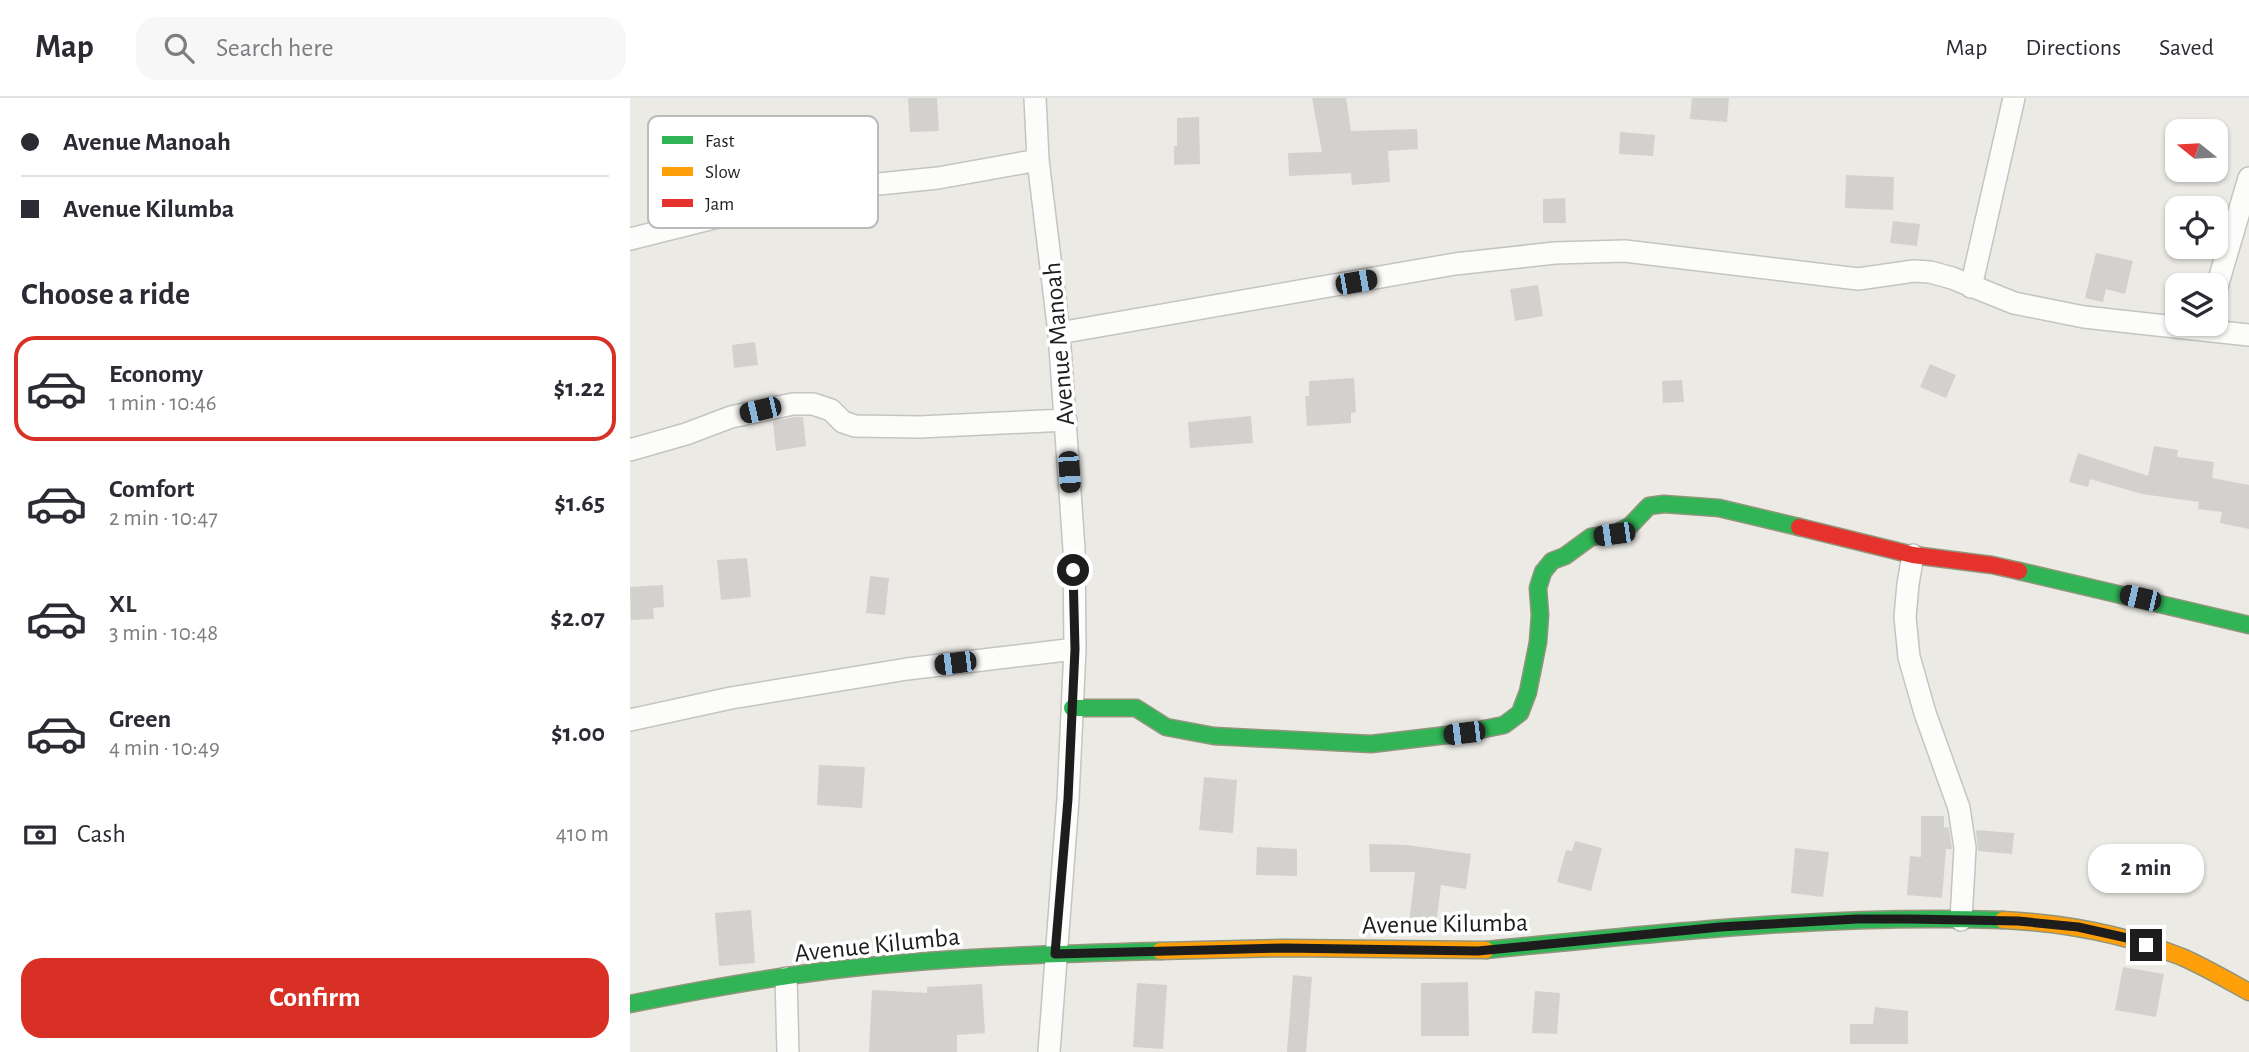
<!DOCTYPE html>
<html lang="en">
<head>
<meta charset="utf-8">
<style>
  :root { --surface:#fff; --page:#f7f7f7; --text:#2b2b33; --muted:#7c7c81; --line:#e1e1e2; --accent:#d93025 }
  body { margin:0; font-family:"Alegreya Sans",sans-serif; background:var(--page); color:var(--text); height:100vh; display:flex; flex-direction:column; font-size:26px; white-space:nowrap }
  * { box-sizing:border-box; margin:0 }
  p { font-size:23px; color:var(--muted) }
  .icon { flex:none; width:38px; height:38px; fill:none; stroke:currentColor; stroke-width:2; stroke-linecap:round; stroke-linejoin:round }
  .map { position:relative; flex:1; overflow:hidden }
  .sheet { display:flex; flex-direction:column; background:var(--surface); width:630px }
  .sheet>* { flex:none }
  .hud { display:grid; align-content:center; height:154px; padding:0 21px; background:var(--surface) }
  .needle { width:46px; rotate:288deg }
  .tools { position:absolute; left:1535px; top:21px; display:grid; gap:14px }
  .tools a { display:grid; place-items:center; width:63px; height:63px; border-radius:14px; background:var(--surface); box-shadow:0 2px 5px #0004; font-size:35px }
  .end { position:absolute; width:32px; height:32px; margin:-16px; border:9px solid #1d1d1d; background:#fff; box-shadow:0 0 0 4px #fff }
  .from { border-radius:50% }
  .bubble { position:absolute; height:49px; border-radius:21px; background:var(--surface); box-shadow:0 2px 5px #0004; font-size:23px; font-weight:700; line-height:49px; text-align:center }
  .car { position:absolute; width:21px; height:42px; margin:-21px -10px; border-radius:9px; box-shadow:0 0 5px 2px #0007; background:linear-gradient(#222 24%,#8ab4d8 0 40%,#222 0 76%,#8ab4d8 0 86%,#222 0) }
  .hud b { display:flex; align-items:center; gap:24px; height:66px; font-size:26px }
  .hud b+b { border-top:2px solid var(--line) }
  .hud i { width:18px; height:18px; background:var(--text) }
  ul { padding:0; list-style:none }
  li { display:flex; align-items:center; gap:21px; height:105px; margin:0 14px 10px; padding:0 7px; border:4px solid transparent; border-radius:21px }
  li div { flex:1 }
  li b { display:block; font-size:26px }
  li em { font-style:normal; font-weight:700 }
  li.selected { border-color:var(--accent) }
  li>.icon { width:63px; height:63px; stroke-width:1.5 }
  h2 { padding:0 21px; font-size:32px; line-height:84px }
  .pay { display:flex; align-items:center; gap:18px; height:77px; padding:0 21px; font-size:26px }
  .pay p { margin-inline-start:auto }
  .button { display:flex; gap:14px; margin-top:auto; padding:14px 21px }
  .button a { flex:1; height:80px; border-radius:21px; background:var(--accent); color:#fff; font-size:28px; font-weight:700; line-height:80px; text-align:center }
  header { display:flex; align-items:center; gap:42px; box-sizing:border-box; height:98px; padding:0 35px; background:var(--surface); border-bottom:2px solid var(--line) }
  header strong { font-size:33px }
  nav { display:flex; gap:38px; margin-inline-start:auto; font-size:24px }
  .search { width:490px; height:63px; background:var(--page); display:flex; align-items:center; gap:18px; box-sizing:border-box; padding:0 24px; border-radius:21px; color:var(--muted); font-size:26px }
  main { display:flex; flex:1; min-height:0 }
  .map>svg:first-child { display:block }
</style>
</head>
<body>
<header>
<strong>Map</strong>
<div class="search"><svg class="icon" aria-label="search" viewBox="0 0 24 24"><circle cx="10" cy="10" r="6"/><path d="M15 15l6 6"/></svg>Search here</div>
<nav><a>Map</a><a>Directions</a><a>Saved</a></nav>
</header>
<main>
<section class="sheet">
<div class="hud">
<b><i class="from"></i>Avenue Manoah</b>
<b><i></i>Avenue Kilumba</b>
</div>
<h2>Choose a ride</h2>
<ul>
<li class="selected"><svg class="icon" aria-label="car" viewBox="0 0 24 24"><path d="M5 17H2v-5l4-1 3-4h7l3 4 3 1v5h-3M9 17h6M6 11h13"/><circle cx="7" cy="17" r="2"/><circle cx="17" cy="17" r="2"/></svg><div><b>Economy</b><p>1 min · 10:46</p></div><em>$1.22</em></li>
<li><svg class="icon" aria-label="car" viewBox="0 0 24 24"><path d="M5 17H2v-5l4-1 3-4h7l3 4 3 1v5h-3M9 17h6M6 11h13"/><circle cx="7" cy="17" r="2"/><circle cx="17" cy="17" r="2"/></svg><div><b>Comfort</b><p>2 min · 10:47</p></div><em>$1.65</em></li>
<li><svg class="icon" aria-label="car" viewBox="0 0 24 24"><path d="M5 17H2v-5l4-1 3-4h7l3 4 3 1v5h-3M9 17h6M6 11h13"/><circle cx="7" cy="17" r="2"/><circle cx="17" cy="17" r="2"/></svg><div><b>XL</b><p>3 min · 10:48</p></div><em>$2.07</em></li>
<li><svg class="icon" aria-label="car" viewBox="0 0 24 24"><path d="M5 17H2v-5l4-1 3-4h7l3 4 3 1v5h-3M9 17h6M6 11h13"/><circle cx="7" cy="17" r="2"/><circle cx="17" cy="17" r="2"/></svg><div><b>Green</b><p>4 min · 10:49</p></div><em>$1.00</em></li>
</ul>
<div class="pay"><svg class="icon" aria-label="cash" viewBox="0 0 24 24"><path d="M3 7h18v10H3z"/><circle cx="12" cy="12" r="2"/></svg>Cash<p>410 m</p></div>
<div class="button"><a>Confirm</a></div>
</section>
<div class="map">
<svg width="1619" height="954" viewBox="0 0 1619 954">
  <rect width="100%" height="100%" fill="#ebeae5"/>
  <path fill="#d3d1ce" d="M278,0H307L309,33L280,34Z
    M682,0H716L721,33L787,31L788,51L758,53L760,84L722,87L721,75L659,78L658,55L692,54Z
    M1062,0H1099L1097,24L1060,21Z
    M569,19L570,66L544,67V48H547V20Z
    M990,34L1025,37L1023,58L989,56Z
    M1216,77L1264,79L1263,112L1215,110Z
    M935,100L936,125H913V101Z
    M1263,123L1290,126L1287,148L1260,145Z
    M1466,155L1503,163L1495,196L1476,191L1473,204L1455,200Z
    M908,187L913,218L885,223L880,191Z
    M125,244L128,267L104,270L102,247Z
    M1300,266L1326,277L1316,300L1290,289Z
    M724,280L726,314L721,315V325L677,328L675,298H679V283Z
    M1052,282L1054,304L1033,305L1032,283Z
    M621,318L623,345L560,350L558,324Z
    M164,319H173L176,348L146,353L143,324Z
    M1524,348L1548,352L1547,359L1584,364L1582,380L1619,387V431L1590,425L1592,414L1568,411L1569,404L1512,396L1460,381L1458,389L1439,384L1448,355L1518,378Z
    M117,460L121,499L91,502L87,462Z
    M240,478L259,480L255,517L236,515Z
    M33,487L34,509L23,510L24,521L1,522L0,489Z
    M189,667L235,669L232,710L187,707Z
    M574,679L607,682L603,735L569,732Z
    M1291,718H1314V729L1319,730L1322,751H1316L1312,800L1277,797L1280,758L1291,759Z
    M1346,732L1384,735L1382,756L1348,753Z
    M945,743L972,750L961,793L927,784L936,752L942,753Z
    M739,746L777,747L841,756L836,791L811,787L805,835L778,834L785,774H740Z
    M1513,746L1551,751L1548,770L1510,764Z
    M627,749L667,751V778L626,777Z
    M1165,750L1199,754L1193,799L1161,795Z
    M121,812L125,865L89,868L85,815Z
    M1493,869L1534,876L1526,919L1485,912Z
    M663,877L682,879L676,954H657Z
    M838,884L839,938H791V885Z
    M507,885L537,887L533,951L503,949Z
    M352,886L355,935L327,937V954H239L242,892L297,895V889Z
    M905,893L930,895L927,936L902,935Z
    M1245,909L1278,913V946H1220V926H1243Z"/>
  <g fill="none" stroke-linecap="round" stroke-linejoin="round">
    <defs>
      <path id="street" d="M405,0L408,62L429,235L444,451L445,551L438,701L419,954
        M0,141L164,100L239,87L308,80L408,62
        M1341,189L1384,0
        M1586,192L1619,80
        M429,235L825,166L925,155L995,153L1228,181L1284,173L1300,174L1322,180L1384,205L1454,219L1619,237
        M0,352L56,336L101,319L163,306H183L201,312L213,324L225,328L289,329L436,322
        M1283,457L1278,486L1275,519L1279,559L1295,615L1329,710L1335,750L1331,822
        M0,622L101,600L277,571L445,551
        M156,880L158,954"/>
      <path id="fast" d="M1389,473L1619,527
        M442,610H506L536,629L584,638L741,646L834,635L874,627L890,615L898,594L908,544L910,517L908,490L913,474L922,463L935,458L961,439L984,436L1000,428L1019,408L1034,406L1089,410L1169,429
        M856,852C1029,835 1200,816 1373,822
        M0,906C65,893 129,881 195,873C306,859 419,856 530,853"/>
      <path id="slow" d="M1373,822C1435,825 1494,836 1552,859C1575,869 1597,882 1619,894
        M530,853L654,850L856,852"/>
      <path id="jam" d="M1169,429L1283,457L1362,467L1389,473"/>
    </defs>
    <use href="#street" stroke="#c4c4c1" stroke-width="24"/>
    <use href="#fast" stroke="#92957c" stroke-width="19"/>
    <use href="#slow" stroke="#92957c" stroke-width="19"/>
    <use href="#jam" stroke="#92957c" stroke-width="19"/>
    <use href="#street" stroke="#fcfcfb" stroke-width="21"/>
    <use href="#fast" stroke="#30b455" stroke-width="16"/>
    <use href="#slow" stroke="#ff9f0a" stroke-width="16"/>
    <use href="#jam" stroke="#e5322d" stroke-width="16"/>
  </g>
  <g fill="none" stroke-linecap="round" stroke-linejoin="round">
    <path stroke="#1d1d1d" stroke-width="9" d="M443,472L445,551L438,701L425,856L654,850L848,853L1090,829L1227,821H1279L1388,823L1448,829L1497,840L1516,847"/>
  </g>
  <g text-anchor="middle" stroke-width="7" stroke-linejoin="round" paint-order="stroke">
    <g font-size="26" fill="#1d1d1d" stroke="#fff">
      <text transform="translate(428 246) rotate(-95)" y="9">Avenue Manoah</text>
      <text transform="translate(815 825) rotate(-1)" y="9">Avenue Kilumba</text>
      <text transform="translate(247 846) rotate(-6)" y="9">Avenue Kilumba</text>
    </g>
  </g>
  <rect x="18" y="18" width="230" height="112" rx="10" fill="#fff" stroke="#bbb" stroke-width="2"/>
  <rect x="32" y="38" width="31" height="8" fill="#30b455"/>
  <rect x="32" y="69" width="31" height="9" fill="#ff9f0a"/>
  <rect x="32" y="101" width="31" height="8" fill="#e5322d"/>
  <g font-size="19" fill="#1d1d1d">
    <text x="75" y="49">Fast</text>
    <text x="75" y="80">Slow</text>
    <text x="75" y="112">Jam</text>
  </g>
</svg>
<div class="tools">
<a><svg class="needle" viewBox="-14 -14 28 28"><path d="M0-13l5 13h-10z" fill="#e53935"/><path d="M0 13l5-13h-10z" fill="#7c7c81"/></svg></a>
<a><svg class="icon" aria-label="locate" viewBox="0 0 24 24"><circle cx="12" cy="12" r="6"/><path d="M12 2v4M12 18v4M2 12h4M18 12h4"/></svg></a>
<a><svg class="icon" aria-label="layers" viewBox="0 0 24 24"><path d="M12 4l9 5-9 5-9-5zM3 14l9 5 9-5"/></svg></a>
</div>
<i class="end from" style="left:443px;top:472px"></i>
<i class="end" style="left:1516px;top:847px"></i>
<div class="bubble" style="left:1458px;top:746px;width:116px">2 min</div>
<i class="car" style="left:726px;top:184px;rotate:80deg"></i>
<i class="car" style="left:130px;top:312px;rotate:257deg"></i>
<i class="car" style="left:439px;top:374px;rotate:176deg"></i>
<i class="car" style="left:984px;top:436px;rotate:262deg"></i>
<i class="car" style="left:1510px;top:500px;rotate:283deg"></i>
<i class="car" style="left:325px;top:565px;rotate:263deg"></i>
<i class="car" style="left:834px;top:635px;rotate:263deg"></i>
</div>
</main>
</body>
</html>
